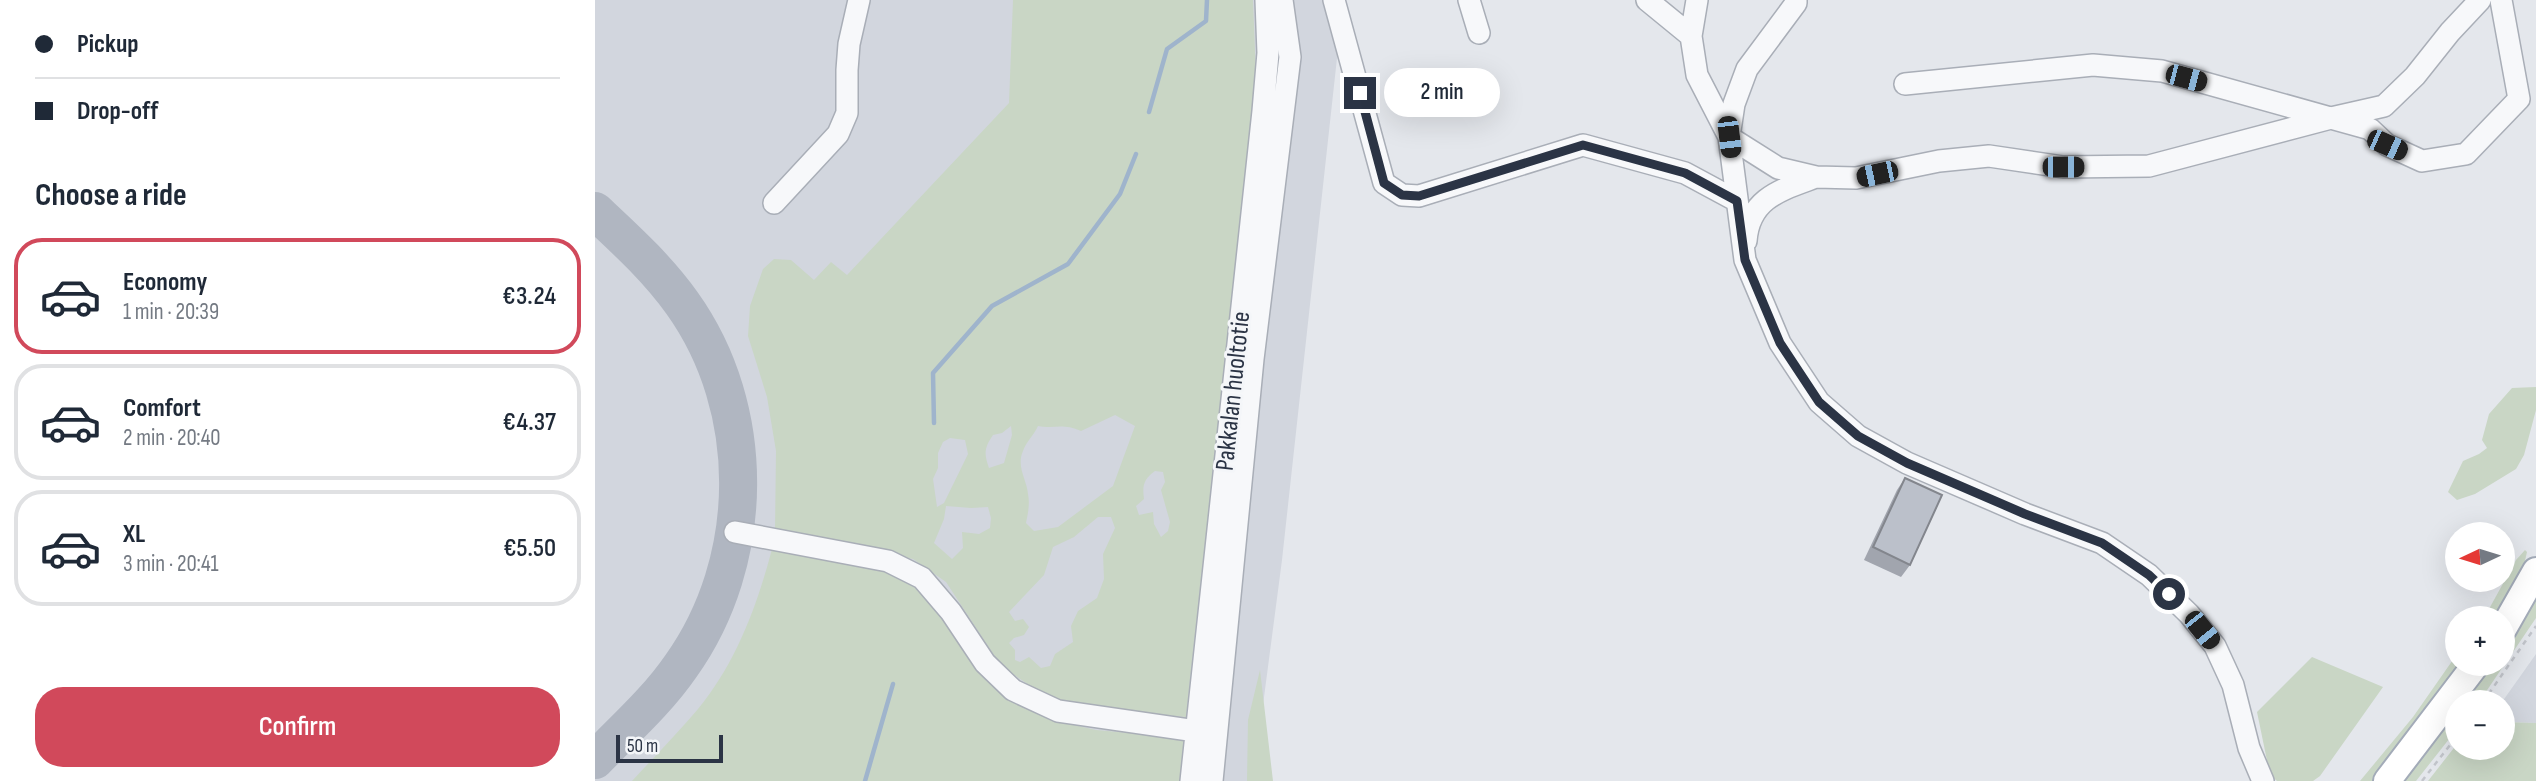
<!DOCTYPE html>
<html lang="en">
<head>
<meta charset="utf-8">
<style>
  :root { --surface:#fff; --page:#f2f2f3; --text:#1f2937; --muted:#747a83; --line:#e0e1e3; --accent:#d1495b }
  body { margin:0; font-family:"Sofia Sans Condensed",sans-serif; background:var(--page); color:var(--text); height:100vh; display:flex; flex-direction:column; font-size:26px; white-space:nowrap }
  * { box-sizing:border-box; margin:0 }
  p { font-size:23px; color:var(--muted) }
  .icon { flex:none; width:38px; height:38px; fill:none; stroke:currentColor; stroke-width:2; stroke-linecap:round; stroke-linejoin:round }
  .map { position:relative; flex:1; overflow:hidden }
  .panel { display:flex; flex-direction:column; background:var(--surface); width:595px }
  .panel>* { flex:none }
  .hud { display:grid; align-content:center; height:154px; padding:0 35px; background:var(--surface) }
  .needle { width:46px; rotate:266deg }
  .tools { position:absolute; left:1850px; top:522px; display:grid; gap:14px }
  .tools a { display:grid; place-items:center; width:70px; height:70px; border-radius:50%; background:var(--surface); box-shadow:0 7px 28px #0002; font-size:35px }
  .scale { position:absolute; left:21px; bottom:18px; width:107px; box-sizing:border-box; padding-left:7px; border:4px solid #2b3445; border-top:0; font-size:19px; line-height:24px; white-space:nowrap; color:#2b3445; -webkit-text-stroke:5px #f4f6f9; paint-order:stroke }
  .end { position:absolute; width:32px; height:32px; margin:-16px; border:9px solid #2b3445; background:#fff; box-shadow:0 0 0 4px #fff }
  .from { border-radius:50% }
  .bubble { position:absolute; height:49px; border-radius:24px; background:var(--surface); box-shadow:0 7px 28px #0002; font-size:23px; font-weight:600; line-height:49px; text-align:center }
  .car { position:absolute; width:21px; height:42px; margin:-21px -10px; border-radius:9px; box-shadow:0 0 5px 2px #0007; background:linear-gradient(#222 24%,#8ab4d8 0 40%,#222 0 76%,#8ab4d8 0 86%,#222 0) }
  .hud b { display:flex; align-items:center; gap:24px; height:66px; font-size:26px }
  .hud b+b { border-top:2px solid var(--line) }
  .hud i { width:18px; height:18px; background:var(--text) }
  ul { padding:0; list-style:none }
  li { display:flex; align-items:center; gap:21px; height:116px; margin:0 14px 10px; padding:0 21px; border:4px solid var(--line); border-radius:28px }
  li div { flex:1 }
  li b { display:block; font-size:26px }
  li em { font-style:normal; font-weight:600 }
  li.active { border-color:var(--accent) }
  li>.icon { width:63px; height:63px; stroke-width:1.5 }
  h2 { padding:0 35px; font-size:32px; line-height:84px }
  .button { display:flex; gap:14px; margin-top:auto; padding:14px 35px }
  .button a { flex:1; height:80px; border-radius:28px; background:var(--accent); color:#fff; font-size:28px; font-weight:600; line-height:80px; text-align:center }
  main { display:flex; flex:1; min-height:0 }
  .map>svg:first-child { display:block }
</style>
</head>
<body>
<main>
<section class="panel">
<div class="hud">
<b><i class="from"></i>Pickup</b>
<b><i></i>Drop-off</b>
</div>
<h2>Choose a ride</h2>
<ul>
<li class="active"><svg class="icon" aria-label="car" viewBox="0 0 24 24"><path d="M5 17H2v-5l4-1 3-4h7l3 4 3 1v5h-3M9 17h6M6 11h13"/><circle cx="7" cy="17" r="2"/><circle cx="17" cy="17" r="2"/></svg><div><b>Economy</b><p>1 min · 20:39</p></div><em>€3.24</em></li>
<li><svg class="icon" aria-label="car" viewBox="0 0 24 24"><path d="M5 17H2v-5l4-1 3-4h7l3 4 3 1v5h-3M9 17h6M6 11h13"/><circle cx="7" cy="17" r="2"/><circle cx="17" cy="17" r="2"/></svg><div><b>Comfort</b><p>2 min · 20:40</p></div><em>€4.37</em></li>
<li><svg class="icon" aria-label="car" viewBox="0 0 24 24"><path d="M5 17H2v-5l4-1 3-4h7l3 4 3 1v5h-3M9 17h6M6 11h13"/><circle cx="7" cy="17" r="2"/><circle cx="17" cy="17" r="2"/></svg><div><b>XL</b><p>3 min · 20:41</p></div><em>€5.50</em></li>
</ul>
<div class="button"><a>Confirm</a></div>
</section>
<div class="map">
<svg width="1941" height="781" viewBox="0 0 1941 781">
  <rect width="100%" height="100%" fill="#e4e7ec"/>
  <path fill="#d2d6de" d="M0,0H730L743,49L687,560L658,781H0Z
    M1941,654V723L1908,722L1907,702Z"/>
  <path fill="#c9d6c5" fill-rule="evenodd" d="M418,0H658L661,76L591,717L486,708L443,691L406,666L351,582L318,559L180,530L181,451L172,397L153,336L155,306L168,269L179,259L196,260L219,280L236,262L252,275L414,103ZM520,415L540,426L518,486L463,527L439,531L431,523C433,513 435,504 433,494C432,480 421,467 428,451C431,442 439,435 443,426C460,429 468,423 486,431ZM416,426L417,435L409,463L394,468C389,454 389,448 398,435L407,433ZM355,438L370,440L373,454L349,503L342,507L338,479L343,468V453L348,442ZM560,471L568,472L570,482L566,490L575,522L573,531L566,537L559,524L558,512L544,515L541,506L549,499C547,485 549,479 560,471ZM351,506L376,508L393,507L396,518L395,528L384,534L367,532L368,548L357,559L339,543L349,519ZM503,517H516L520,528L508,554L509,579L502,598L483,611L476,626L478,642L460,654L455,666L446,668L434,657L425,662L420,660V650L414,643L419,638L429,635L434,627L428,619L420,621L414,612L449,575L458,547L479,537Z
    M1941,387V410L1929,455L1921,469L1880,494L1862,500L1853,492L1868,461L1884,454L1892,448L1887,440L1894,414L1917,388Z
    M177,549L236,559L296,573L328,589L462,721L501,730L591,738L587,781H37C59,757 82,734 103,709C141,663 162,606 177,549Z
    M1930,550L1932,552C1928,575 1913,599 1900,618H1889L1921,560Z
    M1941,590V618L1884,702H1866L1895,663H1908V645Z
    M1862,654V663H1869L1781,781H1765L1818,717Z
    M1717,657L1788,687L1725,776L1718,781H1682L1675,775L1662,712Z
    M665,670L678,781H652L653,720Z
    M1862,707V729L1821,781H1806Z
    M1908,722L1941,723V781H1833L1862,744V747H1908Z"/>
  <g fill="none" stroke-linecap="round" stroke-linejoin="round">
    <path stroke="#9fb4cc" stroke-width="4.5" d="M554,112L572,49L611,21L612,0
      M339,423L338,373L397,306L473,264L525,194L541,154
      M270,781L298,684"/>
    <path stroke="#b0b6c1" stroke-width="38" d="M0,211C31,240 62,268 87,303C163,409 161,561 86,666C62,701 29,730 0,760"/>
    <defs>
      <path id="minor" d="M739,0L789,183L807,195L824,196L988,145L1090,173L1142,201
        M874,0L884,33
        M1052,0L1096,36
        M1102,0L1096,36L1102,75L1134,137L1183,168L1221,177L1261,178L1344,161L1394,156L1468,167L1554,166L1736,118L1789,106L1820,76L1855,32L1885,0
        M1201,0V3L1152,69L1139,104L1134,137L1150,260L1185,343L1224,402L1263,436L1312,463L1430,514L1507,543L1554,575L1594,614L1620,646L1638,685L1654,748L1668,781
        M1310,84L1498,65L1567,71L1775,129L1792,145L1827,161L1871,154L1924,99L1906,0
        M179,203L243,134L252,113V70L254,44L264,0
        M1151,241C1154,198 1186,190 1221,177
        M140,532L293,561L327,578L356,612L390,663L418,690L463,711L601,731
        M596,781L668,111L673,53L671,0
        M617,781L658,359L695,57L687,0"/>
      <path id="major" d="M1908,629L1941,571
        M1792,781L1882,663"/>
    </defs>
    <use href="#minor" stroke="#a9aeb7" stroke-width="24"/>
    <use href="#major" stroke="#a3abb8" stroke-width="30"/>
    <path stroke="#c2c5cb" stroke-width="2.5" stroke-dasharray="5 5" stroke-linecap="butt" d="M1888,702L1941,626
      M1827,781L1862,736"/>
    <use href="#minor" stroke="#f7f8fa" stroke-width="21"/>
    <use href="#major" stroke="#fff" stroke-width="26"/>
  </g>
  <path fill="#a1a5ae" d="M1310,478L1315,565L1306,577L1269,560L1302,490Z"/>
  <path fill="#bbc0ca" stroke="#83868d" stroke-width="2" d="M1310,478L1347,495L1315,565L1278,547Z"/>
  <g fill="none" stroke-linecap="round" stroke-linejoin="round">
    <path stroke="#2b3445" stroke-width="9" d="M765,93L789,183L807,195L824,196L988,145L1090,173L1142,201L1150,260L1185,343L1224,402L1263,436L1312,463L1430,514L1507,543L1554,575L1574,594"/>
  </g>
  <g text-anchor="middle" stroke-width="6" stroke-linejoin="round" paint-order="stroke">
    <g font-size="26" fill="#2b3445" stroke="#f4f6f9">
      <text transform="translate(637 391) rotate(-84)" y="9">Pakkalan huoltotie</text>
    </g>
  </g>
</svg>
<div class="tools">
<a><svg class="needle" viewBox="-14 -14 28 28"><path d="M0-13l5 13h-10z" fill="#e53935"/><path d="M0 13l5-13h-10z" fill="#747a83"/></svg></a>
<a>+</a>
<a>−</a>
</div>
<div class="scale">50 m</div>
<i class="end from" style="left:1574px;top:594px"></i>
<i class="end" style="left:765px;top:93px"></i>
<div class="bubble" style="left:789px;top:68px;width:116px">2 min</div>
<i class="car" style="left:1591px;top:78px;rotate:105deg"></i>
<i class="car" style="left:1134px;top:137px;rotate:173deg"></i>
<i class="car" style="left:1792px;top:145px;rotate:114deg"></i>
<i class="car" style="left:1468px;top:167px;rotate:90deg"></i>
<i class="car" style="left:1282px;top:174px;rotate:258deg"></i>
<i class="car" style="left:1607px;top:630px;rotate:141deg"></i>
</div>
</main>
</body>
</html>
